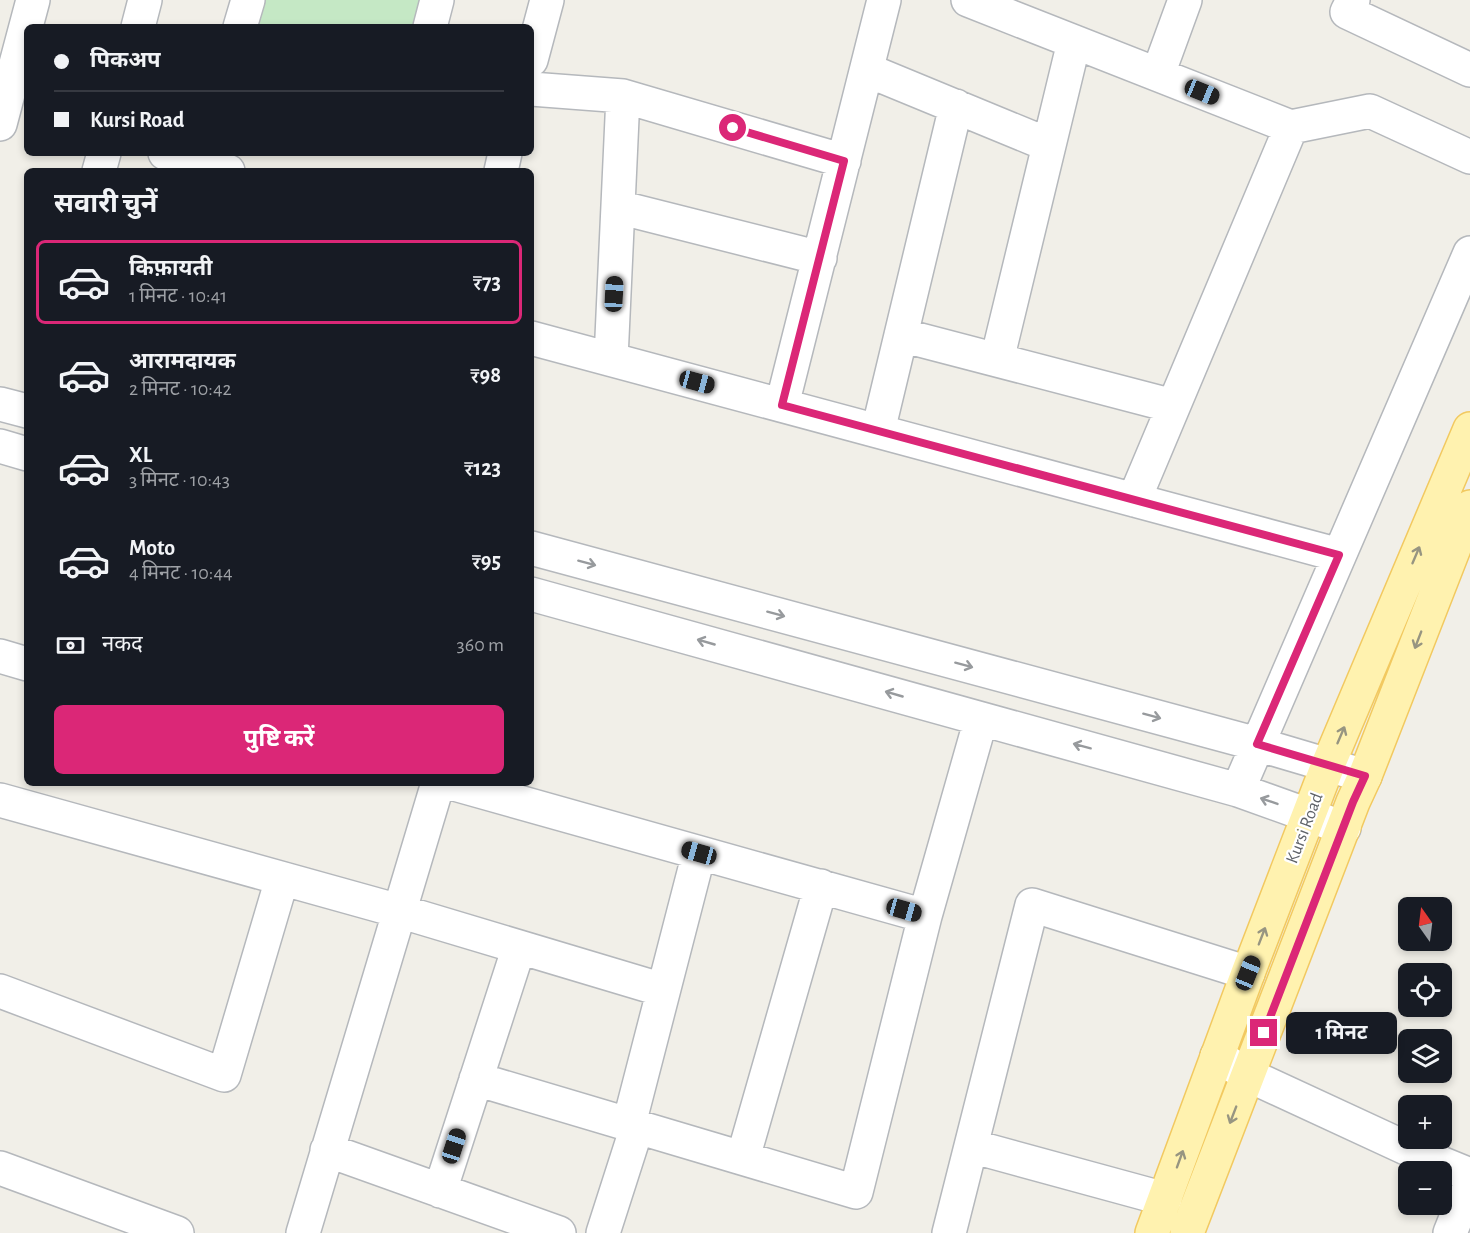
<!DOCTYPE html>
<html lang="hi">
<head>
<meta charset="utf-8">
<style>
  :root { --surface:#171b24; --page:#20242c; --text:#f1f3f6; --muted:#9ea1a6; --line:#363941; --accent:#db2777 }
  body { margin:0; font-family:"Alegreya Sans","Noto Sans Devanagari",sans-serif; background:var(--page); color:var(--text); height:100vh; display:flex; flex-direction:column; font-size:22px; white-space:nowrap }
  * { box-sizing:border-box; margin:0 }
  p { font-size:20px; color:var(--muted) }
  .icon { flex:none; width:33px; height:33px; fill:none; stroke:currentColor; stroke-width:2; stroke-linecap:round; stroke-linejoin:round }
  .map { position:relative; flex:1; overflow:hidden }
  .side { position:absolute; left:24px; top:168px; width:510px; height:618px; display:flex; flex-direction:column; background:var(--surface); border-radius:9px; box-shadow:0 3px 9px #0003 }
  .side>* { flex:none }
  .banner { position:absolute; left:24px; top:24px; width:510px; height:132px; border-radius:9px; box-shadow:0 3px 9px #0003; display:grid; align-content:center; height:132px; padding:0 30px; background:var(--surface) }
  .needle { width:39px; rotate:346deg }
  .fabs { position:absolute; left:1398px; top:897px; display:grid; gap:12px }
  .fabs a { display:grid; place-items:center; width:54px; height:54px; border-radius:9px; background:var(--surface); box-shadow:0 3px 9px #0003; font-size:30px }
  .end { position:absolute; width:27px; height:27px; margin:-14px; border:8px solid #db2777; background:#fff; box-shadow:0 0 0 3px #fff }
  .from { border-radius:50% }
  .bubble { position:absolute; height:42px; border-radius:9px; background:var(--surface); box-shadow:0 3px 9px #0003; font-size:20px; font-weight:700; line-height:42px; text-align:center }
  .car { position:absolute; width:18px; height:36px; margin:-18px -9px; border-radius:8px; box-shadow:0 0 4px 2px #0007; background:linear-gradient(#222 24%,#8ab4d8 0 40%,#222 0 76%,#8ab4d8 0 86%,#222 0) }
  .banner b { display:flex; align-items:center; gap:21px; height:57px; font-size:22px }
  .banner b+b { border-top:2px solid var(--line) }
  .banner i { width:15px; height:15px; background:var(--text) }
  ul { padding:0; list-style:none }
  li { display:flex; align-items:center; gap:18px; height:84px; margin:0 12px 9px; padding:0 18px; border:3px solid transparent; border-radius:9px }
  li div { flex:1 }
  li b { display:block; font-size:22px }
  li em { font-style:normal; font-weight:700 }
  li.selected { border-color:var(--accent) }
  li>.icon { width:54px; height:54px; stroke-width:1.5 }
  h2 { padding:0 30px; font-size:27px; line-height:72px }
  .pay { display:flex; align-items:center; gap:15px; height:66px; padding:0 30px; font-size:22px }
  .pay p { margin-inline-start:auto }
  .primary-button { display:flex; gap:12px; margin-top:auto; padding:12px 30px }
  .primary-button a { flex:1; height:69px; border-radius:9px; background:var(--accent); color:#fff; font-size:24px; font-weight:700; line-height:69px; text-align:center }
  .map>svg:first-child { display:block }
</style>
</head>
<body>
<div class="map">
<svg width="1470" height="1233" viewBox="0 0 1470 1233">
  <rect width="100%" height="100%" fill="#f1efe8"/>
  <path fill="#c5e8c5" d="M261,0H426L418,27H254Z"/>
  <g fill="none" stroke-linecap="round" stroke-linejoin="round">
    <defs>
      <path id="minor" d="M968,0L1291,127L1370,111L1470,157
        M1353,0L1347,12L1470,70
        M138,27L145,0
        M240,27L248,0
        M430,27L437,0
        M531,60L547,0
        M867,70L1049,145
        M1158,74L1185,0
        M531,89L623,96L844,161
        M0,124L33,0
        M165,153L228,171
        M99,171L104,153
        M501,171L505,153
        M618,207L820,258
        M901,335L1173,406
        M531,338L1339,555
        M611,359L623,96
        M997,360L1074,42
        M0,404L27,411
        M782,405L884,0
        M878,431L956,106
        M0,446L27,454
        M1134,500L1291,127
        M531,548L1257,744L1365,776
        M531,594L1238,790L1344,828
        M0,656L27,664
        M451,783L925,916
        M1238,790L1470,253
        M0,800L399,911L663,990
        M0,991L224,1075L282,879
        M1217,1056L1248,1075L1421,1155L1470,1175
        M476,1079L856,1192L925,916L981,719
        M629,1124L699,853
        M971,1146L1165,1199
        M327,1150L559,1233
        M743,1158L821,886
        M0,1168L177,1233
        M440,1191L519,947
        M303,1233L438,783
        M603,1233L637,1127
        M949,1233L1032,905L1248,973
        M1450,1233L1470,1183"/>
      <path id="major" d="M1152,1233L1248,973L1328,765L1470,429
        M1187,1233L1353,802L1365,776L1470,507"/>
    </defs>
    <use href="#minor" stroke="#b5b8bc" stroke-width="36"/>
    <use href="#major" stroke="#f2c960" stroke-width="36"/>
    <use href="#minor" stroke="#fff" stroke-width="33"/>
    <use href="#major" stroke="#fff2af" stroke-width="33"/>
  </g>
  <defs><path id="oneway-shaft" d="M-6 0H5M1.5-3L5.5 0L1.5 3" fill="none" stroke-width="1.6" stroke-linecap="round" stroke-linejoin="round" transform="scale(1.5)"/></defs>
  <g stroke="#979581">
    <use href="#oneway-shaft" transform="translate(1416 555) rotate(-67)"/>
    <use href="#oneway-shaft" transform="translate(1418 640) rotate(111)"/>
    <use href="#oneway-shaft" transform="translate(1341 735) rotate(-67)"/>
    <use href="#oneway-shaft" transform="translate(1262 936) rotate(-69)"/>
    <use href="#oneway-shaft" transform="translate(1233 1115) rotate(111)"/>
    <use href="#oneway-shaft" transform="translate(1180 1159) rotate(-70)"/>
  </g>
  <g stroke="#979a9d">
    <use href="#oneway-shaft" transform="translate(587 563) rotate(15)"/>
    <use href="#oneway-shaft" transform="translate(776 614) rotate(15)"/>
    <use href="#oneway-shaft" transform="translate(706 642) rotate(-164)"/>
    <use href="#oneway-shaft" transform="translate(964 665) rotate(15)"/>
    <use href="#oneway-shaft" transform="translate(894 694) rotate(-164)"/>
    <use href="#oneway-shaft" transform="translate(1152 716) rotate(15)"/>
    <use href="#oneway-shaft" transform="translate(1082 746) rotate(-165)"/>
    <use href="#oneway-shaft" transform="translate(1269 801) rotate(-161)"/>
  </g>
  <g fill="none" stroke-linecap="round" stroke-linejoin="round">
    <path stroke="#db2777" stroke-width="8" d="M733,128L844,161L782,405L1339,555L1257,744L1365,776L1353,802L1264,1033"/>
  </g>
  <g text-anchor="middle" stroke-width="4.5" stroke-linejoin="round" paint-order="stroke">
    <g font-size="18" fill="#5f6368" stroke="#fff">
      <text transform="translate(1304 828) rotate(-69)" y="6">Kursi Road</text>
    </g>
  </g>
</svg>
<div class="fabs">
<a><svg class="needle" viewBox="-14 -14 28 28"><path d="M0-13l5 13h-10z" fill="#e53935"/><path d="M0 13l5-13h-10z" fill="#9ea1a6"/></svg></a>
<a><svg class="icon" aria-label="locate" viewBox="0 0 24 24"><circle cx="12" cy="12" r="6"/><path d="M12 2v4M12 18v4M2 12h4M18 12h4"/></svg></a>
<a><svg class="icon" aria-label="layers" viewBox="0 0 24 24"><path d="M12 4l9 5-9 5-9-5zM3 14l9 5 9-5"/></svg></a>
<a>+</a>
<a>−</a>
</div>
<i class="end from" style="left:733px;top:128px"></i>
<i class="end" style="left:1264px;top:1033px"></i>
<div class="bubble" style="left:1286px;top:1012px;width:111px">1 मिनट</div>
<i class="car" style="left:1202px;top:92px;rotate:112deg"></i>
<i class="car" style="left:614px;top:294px;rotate:3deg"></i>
<i class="car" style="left:697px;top:382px;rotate:105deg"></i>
<i class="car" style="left:699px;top:853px;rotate:286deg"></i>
<i class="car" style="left:904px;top:910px;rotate:106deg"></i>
<i class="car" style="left:1248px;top:973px;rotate:22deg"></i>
<i class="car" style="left:454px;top:1146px;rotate:18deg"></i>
<div class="banner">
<b><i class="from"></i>पिकअप</b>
<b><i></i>Kursi Road</b>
</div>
<section class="side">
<h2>सवारी चुनें</h2>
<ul>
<li class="selected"><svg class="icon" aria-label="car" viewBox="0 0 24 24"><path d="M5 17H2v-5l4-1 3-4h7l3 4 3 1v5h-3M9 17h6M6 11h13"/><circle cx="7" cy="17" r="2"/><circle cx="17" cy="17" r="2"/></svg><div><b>किफ़ायती</b><p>1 मिनट · 10:41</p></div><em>₹73</em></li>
<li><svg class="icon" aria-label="car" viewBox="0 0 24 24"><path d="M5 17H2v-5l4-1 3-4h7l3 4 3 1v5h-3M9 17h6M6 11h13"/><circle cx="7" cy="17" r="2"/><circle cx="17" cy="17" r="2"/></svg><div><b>आरामदायक</b><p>2 मिनट · 10:42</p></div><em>₹98</em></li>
<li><svg class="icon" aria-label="car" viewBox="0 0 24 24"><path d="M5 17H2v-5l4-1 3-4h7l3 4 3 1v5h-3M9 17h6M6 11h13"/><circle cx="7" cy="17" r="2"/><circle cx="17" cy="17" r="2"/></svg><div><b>XL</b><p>3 मिनट · 10:43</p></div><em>₹123</em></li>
<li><svg class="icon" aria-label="car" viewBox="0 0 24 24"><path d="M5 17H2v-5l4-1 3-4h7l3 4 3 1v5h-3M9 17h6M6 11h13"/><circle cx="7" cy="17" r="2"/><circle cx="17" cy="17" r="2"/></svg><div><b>Moto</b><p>4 मिनट · 10:44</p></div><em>₹95</em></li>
</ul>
<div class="pay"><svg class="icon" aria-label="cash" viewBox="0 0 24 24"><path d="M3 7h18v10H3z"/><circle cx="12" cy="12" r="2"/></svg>नकद<p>360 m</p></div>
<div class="primary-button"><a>पुष्टि करें</a></div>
</section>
</div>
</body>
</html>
